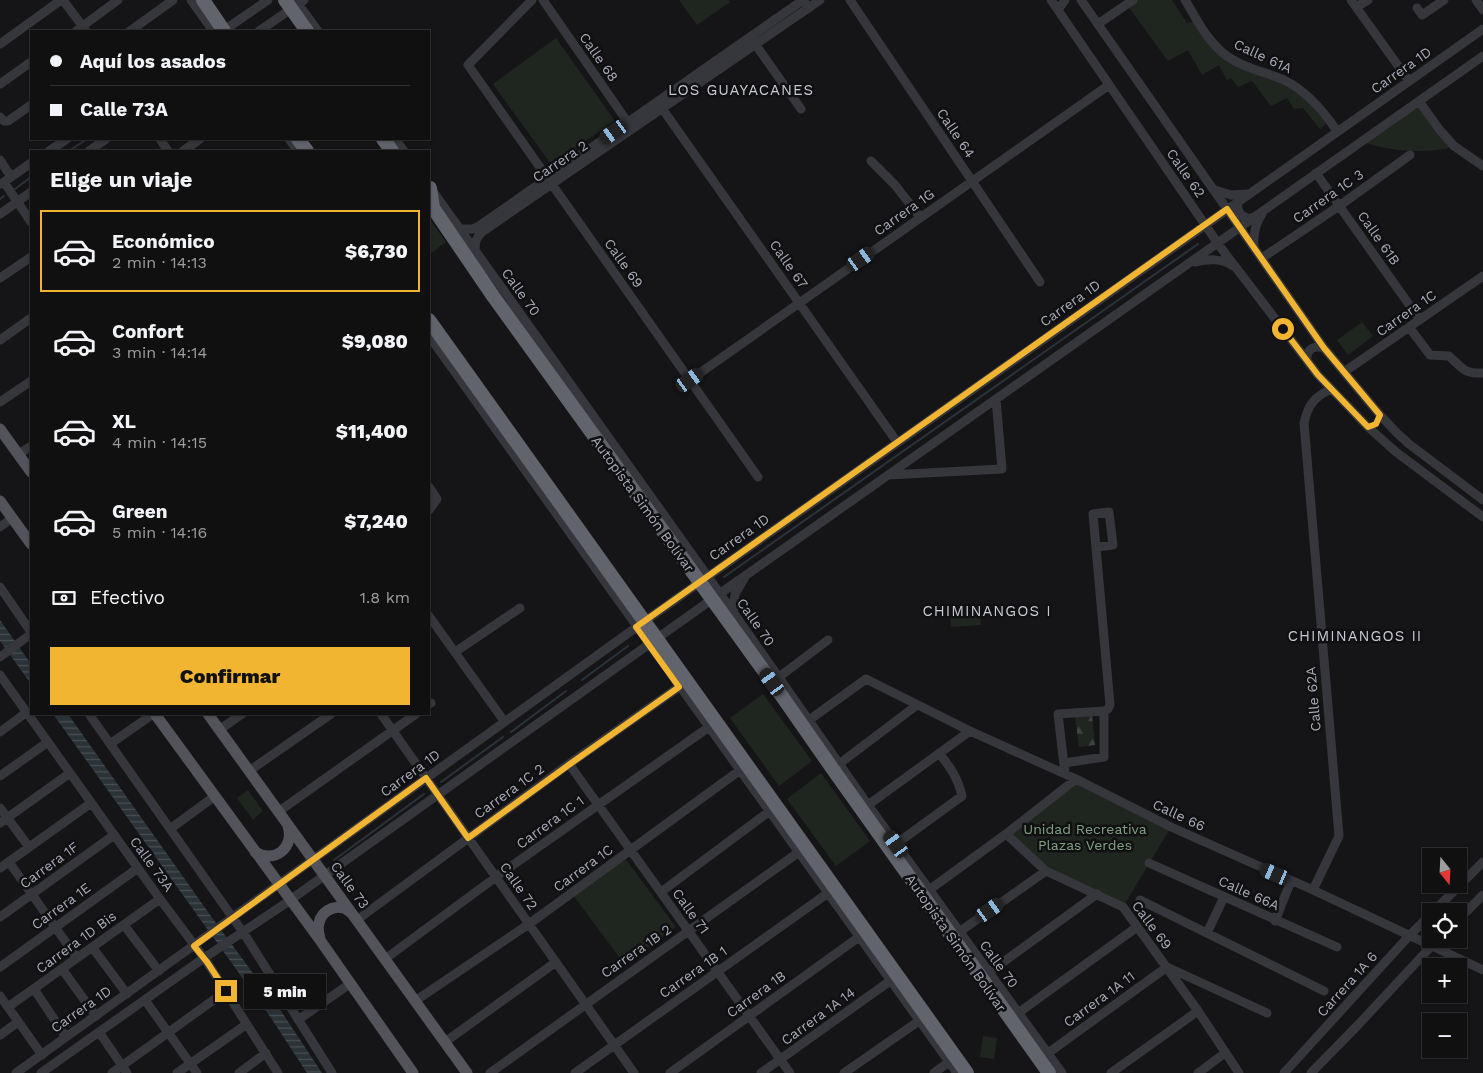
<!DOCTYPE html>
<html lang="es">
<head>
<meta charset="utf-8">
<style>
  :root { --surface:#101011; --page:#1e1e1f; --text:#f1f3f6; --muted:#9c9d9f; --line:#303031; --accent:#f1b532 }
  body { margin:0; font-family:"Work Sans",sans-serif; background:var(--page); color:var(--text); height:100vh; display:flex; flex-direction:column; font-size:19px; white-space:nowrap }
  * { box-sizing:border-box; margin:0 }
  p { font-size:16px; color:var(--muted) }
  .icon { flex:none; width:28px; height:28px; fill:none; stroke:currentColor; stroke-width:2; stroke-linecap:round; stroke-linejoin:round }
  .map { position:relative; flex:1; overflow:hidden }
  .drawer { position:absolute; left:30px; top:150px; width:400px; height:565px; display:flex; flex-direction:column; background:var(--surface); border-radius:0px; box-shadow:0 1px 4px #0004,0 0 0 1px var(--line) }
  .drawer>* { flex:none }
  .hud { position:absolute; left:30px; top:30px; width:400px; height:110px; border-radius:0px; box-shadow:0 1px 4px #0004,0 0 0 1px var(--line); display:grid; align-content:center; height:110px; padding:0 20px; background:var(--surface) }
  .needle { width:32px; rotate:162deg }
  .controls { position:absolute; left:1422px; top:848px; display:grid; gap:10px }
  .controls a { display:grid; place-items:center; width:45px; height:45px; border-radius:0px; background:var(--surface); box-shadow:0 1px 4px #0004,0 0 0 1px var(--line); font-size:25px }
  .end { position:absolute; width:22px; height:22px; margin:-11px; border:6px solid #f1b532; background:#111; box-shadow:0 0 0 2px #111 }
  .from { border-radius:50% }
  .bubble { position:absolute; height:35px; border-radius:0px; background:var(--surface); box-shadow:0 1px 4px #0004,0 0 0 1px var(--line); font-size:16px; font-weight:800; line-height:35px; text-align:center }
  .car { position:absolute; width:15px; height:30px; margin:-15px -8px; border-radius:6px; box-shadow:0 0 4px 1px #0007; background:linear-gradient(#222 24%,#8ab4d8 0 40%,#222 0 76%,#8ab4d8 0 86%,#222 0) }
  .hud b { display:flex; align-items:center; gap:18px; height:48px; font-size:19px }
  .hud b+b { border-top:1px solid var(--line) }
  .hud i { width:12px; height:12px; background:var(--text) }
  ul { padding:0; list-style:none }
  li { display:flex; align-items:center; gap:15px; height:82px; margin:0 10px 8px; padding:0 10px; border:2px solid transparent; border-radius:0px }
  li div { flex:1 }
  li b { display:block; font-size:19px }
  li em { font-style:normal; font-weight:800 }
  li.active { border-color:var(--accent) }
  li>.icon { width:45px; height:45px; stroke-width:1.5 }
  h2 { padding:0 20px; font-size:22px; line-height:60px }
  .pay { display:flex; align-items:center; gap:12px; height:55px; padding:0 20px; font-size:19px }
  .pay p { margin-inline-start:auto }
  .button { display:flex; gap:10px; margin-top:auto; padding:10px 20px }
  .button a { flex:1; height:58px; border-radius:0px; background:var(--accent); color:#111; font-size:20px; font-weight:800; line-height:58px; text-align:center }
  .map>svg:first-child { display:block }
</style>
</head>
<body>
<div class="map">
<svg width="1483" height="1073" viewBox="0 0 1483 1073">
  <defs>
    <pattern id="forest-firs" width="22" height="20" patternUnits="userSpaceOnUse" patternTransform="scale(1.25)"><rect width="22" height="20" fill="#1f2620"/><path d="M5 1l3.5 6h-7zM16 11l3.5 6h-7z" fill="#3d433e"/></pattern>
    <pattern id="water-rules" width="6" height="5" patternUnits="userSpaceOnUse" patternTransform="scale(1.25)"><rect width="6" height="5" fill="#2b333a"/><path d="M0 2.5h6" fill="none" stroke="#474e54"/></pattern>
  </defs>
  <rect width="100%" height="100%" fill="#151517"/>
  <path fill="#1f2620" d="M679,0H728L730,2L697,25Z
    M1135,0H1172L1187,23L1198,21L1228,57L1284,80L1311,98L1329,122L1320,129L1303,108L1294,109L1287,98L1271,106L1252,81L1238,87L1231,78L1227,80L1219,65L1202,75L1188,50L1168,61L1127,5Z
    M556,38L615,121L551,164L493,84Z
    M1418,106L1450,148C1422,153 1394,152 1366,143Z
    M429,218L446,242L429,255Z
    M1362,322L1373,336L1348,355L1337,340Z
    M980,610L981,625L951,627L950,612Z
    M763,694L812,761L779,786L730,718Z
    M821,773L870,841L836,866L787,799Z
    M1076,779L1171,827L1123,907L1046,871L1006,834Z
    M248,790L263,811L253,820L237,798Z
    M624,857L676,927L625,965L573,895Z
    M983,1036L997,1038L994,1059L980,1057Z"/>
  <path fill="url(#forest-firs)" d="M1092,714L1095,745L1079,747L1075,716Z"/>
  <path fill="url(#water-rules)" d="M0,620L31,664V684L0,641Z
    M53,714H68L213,919L281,1011L322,1073H307L271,1018Z"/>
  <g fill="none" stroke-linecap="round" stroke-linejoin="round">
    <path stroke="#2b333a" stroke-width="2" d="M69,151L87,139
      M15,189L31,177
      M0,199L4,196
      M724,577L1198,244
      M582,680L628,646
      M511,732L566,691
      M441,782L503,737
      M334,860L424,794"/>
    <path stroke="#36373c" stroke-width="9" d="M63,0L86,31
      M191,0L213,31
      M532,0L468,65L758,477
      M543,0L631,127
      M850,0L1040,282
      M1051,0L1221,248L1318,375L1368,427L1396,452L1483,517
      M1081,0L1324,348L1380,415L1396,432L1409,444L1483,500
      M1185,0C1196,18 1206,39 1223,53C1240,67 1262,71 1282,79C1306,90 1323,110 1337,131
      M1351,0L1409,81
      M1476,0L1483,10
      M296,1L318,31
      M1356,7L1368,0
      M1417,8L1422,15L1444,0
      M1058,10L1065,0
      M1098,24L1133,0
      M76,31L118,0
      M130,31L173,0
      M223,31L268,0
      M259,31L304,0
      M753,41L801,109
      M0,44L61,0
      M0,84L31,62
      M1419,101L1439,129L1454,146L1483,166
      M659,104L897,442
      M0,117L4,121H8L31,105
      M160,139L168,151
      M289,139L298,151
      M395,139L404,151
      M49,151L67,139
      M89,151L106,139
      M183,151L200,139
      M0,160L11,177
      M871,161L895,185L920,217
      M1316,173L1420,320
      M4,182L31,222
      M1,184L31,163
      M432,190L726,602L868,805L1062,1073
      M1215,190L1231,195L1246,194
      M1240,199L1237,207L1241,215L1249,219L1254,217
      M0,214L31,192
      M459,229H473L479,226L803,0L809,8
      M1254,247C1253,234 1255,224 1262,214
      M475,250C475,242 476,238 482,232L820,0
      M1262,258L1339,206L1410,155
      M1195,262C1209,259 1221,258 1233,266
      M0,278L31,257
      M1409,327L1430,355L1449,356C1462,368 1464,374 1483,373
      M429,336C604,583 782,827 957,1073
      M0,340L31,318
      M1307,360C1306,349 1314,345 1324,348
      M1344,372L1483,276
      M690,380L1109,85
      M0,402L31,381
      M19,454L31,446
      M888,475L1002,469L996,399
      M429,487L437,499L429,510
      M0,527L12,518
      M0,587L31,632
      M733,613L735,594L744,579
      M429,616L504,721
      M455,652L520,608
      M0,657L31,634
      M0,675L160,899L207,962L278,1073
      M779,677L828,640
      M429,704L431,703
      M89,714L245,935L332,1073
      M381,714L634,1073
      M805,723L866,679L970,731L1076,779L1171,827L1313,890L1483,970
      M219,730L242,714
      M0,732L27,712
      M110,744L153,714
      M1064,763L1104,757V711
      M569,764L790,1073
      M839,764L917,705
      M249,771L331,714
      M1065,774L1058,714L1104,711L1108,709L1110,705L1093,514L1109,512L1113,545L1096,547
      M0,776L48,742
      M868,805L970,731
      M0,808L29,847
      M278,812L416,714
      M0,823L70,773
      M170,829L215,796
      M1006,834L1046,871L1123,907L1198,1011L1239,1073
      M896,844L962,796C958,778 950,767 939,753
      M9,862L77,958
      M1149,863L1337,947
      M0,868L91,803
      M929,890L1006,834L1076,779
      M1313,890L1339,836L1304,423C1308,405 1314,397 1331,389
      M661,892L770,811
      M1140,900L1324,991
      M1434,911L1483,862
      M0,917L114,835
      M1459,919L1483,895
      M357,920L569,764L679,687
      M1275,921L1291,881
      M124,925L159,971
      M959,932L1046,871
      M1207,933L1224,897
      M92,947L127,994
      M385,959L496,877L709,727
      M0,967L138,868
      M62,969L96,1016
      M988,973L1097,894
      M34,989L66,1037
      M0,996L42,1055
      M145,1000L197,1073
      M415,1001L529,924L743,768
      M8,1007L160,899
      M1018,1013L1137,927
      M298,1020L351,983
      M99,1032L127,1073
      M0,1035L18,1022
      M445,1042L556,962
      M1044,1056L1167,967L1267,1013
      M16,1073L645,621L1483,29
      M41,1073L204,958L286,903L725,590L1483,56
      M112,1073L226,991
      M177,1073L247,1024
      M239,1073L266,1053
      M490,1073L799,852
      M575,1073L828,893
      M670,1073L859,937
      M761,1073L890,981
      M844,1073L919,1021
      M934,1073L949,1062
      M1111,1073L1198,1011
      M1198,1073L1225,1053
      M1284,1073L1409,936L1431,914
      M1311,1073L1358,1025L1438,939"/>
    <path stroke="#52535b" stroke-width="11" d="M0,429L31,472
      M0,501L31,544
      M155,714L320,940L413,1073
      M208,714L467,1073
      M255,852C274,864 295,848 288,826
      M320,939C319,933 317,929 319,923C322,909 340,902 350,912"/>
    <path stroke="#62646d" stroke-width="14" d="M203,0L224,31
      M285,0L307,31
      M298,139L307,151
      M383,139L392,151
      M430,188L433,208
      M429,202L493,296L772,682L832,768L1049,1073
      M429,320L967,1073"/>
  </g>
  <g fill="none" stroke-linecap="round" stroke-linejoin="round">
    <path stroke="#f1b532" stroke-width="6" d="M226,991L207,962L194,946L426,778L468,838L570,764L679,687L636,627L1227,209L1324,348L1380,415L1376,424L1368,427L1318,375L1283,329"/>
  </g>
  <g text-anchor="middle" stroke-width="5" stroke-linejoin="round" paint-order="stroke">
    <g font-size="14" fill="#a7abb7" stroke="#101012">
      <text transform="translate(1263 56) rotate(25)" y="5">Calle 61A</text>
      <text transform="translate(599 57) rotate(55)" y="5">Calle 68</text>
      <text transform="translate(1401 70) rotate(-35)" y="5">Carrera 1D</text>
      <text transform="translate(956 133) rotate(56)" y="5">Calle 64</text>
      <text transform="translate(560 161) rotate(-34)" y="5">Carrera 2</text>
      <text transform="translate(1186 173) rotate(55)" y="5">Calle 62</text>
      <text transform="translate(1328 196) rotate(-35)" y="5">Carrera 1C 3</text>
      <text transform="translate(904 212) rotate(-35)" y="5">Carrera 1G</text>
      <text transform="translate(1379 238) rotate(55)" y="5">Calle 61B</text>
      <text transform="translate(624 263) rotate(55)" y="5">Calle 69</text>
      <text transform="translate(789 264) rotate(55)" y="5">Calle 67</text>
      <text transform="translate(521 292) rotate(54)" y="5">Calle 70</text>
      <text transform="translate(1070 303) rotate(-35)" y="5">Carrera 1D</text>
      <text transform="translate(1406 313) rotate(-35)" y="5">Carrera 1C</text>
      <text transform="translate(643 504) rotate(54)" y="5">Autopista Simón Bolívar</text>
      <text transform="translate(739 537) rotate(-35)" y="5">Carrera 1D</text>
      <text transform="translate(756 622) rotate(55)" y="5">Calle 70</text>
      <text transform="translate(1313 699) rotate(-95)" y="5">Calle 62A</text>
      <text transform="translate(410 773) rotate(-36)" y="5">Carrera 1D</text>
      <text transform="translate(509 791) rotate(-36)" y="5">Carrera 1C 2</text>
      <text transform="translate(1179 815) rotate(25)" y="5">Calle 66</text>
      <text transform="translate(550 822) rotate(-36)" y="5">Carrera 1C 1</text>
      <text transform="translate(152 864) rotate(54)" y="5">Calle 73A</text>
      <text transform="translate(49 865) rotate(-36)" y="5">Carrera 1F</text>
      <text transform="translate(583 868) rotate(-36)" y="5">Carrera 1C</text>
      <text transform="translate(350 885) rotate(54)" y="5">Calle 73</text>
      <text transform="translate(519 886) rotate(55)" y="5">Calle 72</text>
      <text transform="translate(1249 893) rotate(24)" y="5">Calle 66A</text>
      <text transform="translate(61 906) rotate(-36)" y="5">Carrera 1E</text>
      <text transform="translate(691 911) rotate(54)" y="5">Calle 71</text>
      <text transform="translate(1152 925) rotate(53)" y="5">Calle 69</text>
      <text transform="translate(76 942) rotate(-36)" y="5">Carrera 1D Bis</text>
      <text transform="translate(956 943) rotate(55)" y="5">Autopista Simón Bolívar</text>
      <text transform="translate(636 951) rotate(-35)" y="5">Carrera 1B 2</text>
      <text transform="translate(999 964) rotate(54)" y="5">Calle 70</text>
      <text transform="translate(693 972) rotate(-35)" y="5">Carrera 1B 1</text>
      <text transform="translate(1347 984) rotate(-48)" y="5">Carrera 1A 6</text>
      <text transform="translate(756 994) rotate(-36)" y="5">Carrera 1B</text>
      <text transform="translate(1099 999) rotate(-36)" y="5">Carrera 1A 11</text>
      <text transform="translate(81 1009) rotate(-35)" y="5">Carrera 1D</text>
      <text transform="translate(818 1016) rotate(-36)" y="5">Carrera 1A 14</text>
    </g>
    <g font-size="14" fill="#7ea280" stroke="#101012">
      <text x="1085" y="834">Unidad Recreativa<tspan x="1085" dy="16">Plazas Verdes</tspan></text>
    </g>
    <g font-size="15" letter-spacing="1" fill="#c8cad3" stroke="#101012">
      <text x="741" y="95">LOS GUAYACANES</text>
      <text x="987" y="616">CHIMINANGOS I</text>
      <text x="1355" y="641">CHIMINANGOS II</text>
    </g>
  </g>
</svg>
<div class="controls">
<a><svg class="needle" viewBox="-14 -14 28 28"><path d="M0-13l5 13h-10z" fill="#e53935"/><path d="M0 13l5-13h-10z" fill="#9c9d9f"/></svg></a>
<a><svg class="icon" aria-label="locate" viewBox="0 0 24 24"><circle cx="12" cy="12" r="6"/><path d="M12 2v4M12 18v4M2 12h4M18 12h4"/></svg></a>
<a>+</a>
<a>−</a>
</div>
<i class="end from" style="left:1283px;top:329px"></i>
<i class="end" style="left:226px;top:991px"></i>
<div class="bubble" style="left:244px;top:974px;width:82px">5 min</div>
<i class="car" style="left:614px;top:132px;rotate:235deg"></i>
<i class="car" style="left:861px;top:259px;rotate:55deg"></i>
<i class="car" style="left:690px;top:380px;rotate:55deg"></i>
<i class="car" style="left:772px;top:682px;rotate:324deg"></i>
<i class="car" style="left:896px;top:844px;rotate:324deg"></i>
<i class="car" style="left:1275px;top:874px;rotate:293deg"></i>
<i class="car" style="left:990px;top:910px;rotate:55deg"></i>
<div class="hud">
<b><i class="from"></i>Aquí los asados</b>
<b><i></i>Calle 73A</b>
</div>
<section class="drawer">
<h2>Elige un viaje</h2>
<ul>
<li class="active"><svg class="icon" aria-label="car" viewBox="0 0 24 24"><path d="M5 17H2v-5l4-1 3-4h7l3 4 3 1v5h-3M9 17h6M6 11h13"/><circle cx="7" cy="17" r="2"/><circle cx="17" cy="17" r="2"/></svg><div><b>Económico</b><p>2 min · 14:13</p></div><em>$6,730</em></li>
<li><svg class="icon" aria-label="car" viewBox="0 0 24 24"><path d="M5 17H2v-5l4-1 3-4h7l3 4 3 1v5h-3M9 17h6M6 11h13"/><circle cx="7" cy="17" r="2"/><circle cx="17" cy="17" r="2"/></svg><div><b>Confort</b><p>3 min · 14:14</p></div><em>$9,080</em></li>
<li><svg class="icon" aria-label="car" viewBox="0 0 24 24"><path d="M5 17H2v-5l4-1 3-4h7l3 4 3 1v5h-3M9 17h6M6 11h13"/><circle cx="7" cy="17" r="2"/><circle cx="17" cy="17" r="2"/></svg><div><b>XL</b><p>4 min · 14:15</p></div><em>$11,400</em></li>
<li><svg class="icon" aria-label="car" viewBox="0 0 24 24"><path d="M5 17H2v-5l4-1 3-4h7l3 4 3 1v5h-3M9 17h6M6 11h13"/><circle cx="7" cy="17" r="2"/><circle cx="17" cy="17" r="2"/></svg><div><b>Green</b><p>5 min · 14:16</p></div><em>$7,240</em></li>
</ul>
<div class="pay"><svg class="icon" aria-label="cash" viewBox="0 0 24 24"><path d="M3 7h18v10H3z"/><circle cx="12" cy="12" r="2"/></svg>Efectivo<p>1.8 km</p></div>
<div class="button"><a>Confirmar</a></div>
</section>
</div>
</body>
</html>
